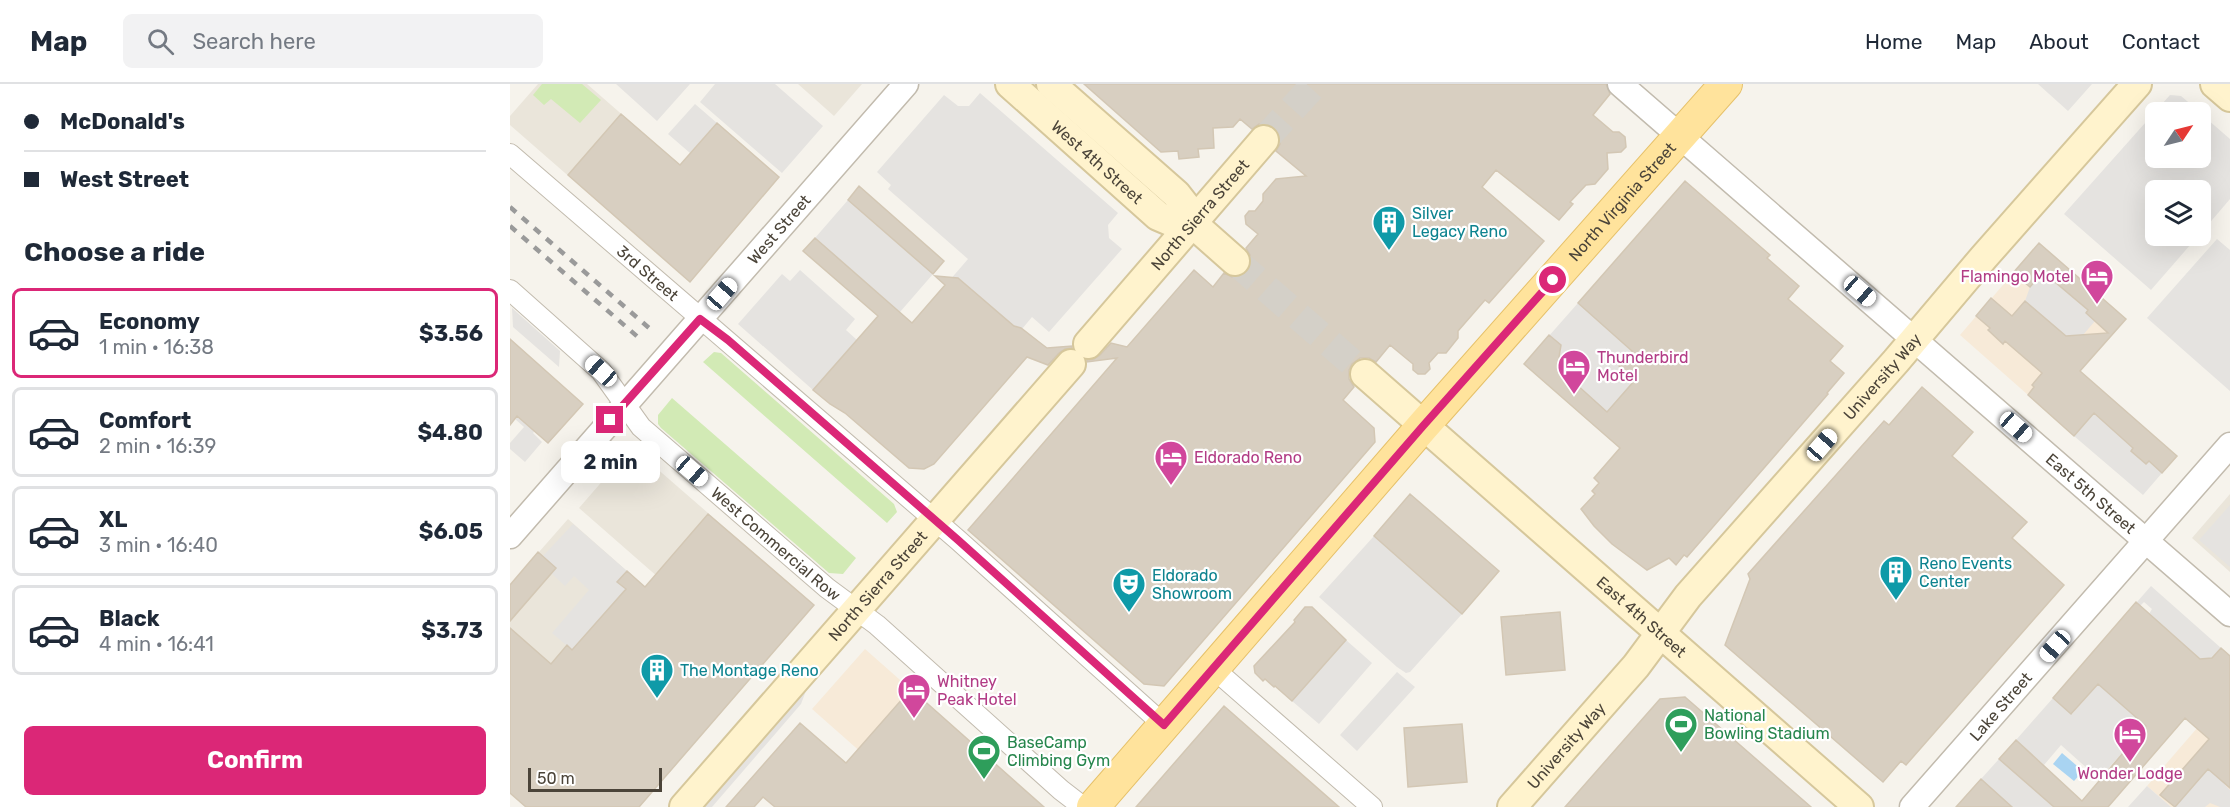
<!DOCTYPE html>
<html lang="en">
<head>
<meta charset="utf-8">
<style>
  :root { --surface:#fff; --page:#f2f2f3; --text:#1f2937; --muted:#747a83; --line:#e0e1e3; --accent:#db2777 }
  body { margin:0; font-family:Rubik,sans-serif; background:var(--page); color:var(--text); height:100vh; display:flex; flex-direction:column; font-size:22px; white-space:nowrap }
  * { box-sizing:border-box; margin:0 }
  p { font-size:20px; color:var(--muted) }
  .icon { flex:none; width:33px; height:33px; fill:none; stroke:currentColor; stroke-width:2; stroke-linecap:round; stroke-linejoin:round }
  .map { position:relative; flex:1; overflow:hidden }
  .sheet { display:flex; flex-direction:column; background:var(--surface); width:510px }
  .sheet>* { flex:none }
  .top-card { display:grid; align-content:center; height:132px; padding:0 24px; background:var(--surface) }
  .needle { width:39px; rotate:55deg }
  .buttons { position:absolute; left:1635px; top:18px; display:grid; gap:12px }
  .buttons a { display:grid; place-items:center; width:66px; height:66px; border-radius:9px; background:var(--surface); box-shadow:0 6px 24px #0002; font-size:30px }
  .scale { position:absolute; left:18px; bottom:15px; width:134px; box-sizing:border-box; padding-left:6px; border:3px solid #4b4439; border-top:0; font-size:16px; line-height:21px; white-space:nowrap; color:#4b4439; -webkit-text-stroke:4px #fff; paint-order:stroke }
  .end { position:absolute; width:27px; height:27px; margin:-14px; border:8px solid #db2777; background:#fff; box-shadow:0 0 0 3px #fff }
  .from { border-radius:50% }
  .bubble { position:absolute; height:42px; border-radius:9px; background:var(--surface); box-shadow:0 6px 24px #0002; font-size:20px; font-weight:700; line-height:42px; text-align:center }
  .car { position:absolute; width:18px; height:36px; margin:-18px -9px; border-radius:8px; box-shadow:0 0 4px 2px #0007; background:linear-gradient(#fff 24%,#345 0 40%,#fff 0 76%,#345 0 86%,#fff 0) }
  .top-card b { display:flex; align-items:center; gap:21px; height:57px; font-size:22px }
  .top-card b+b { border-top:2px solid var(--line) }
  .top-card i { width:15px; height:15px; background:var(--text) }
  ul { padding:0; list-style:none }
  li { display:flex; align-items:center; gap:18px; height:90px; margin:0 12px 9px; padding:0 12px; border:3px solid var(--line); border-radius:9px }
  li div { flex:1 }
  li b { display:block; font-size:22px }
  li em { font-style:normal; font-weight:700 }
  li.active { border-color:var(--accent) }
  li>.icon { width:54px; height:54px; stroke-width:1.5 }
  h2 { padding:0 24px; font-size:27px; line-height:72px }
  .action { display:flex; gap:12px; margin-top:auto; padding:12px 24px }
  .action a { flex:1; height:69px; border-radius:9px; background:var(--accent); color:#fff; font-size:24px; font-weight:700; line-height:69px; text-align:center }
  header { display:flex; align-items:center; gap:36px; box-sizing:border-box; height:84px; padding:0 30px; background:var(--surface); border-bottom:2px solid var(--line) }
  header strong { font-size:28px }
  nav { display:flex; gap:33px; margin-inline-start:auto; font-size:21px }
  .search { width:420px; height:54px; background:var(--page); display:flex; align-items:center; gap:15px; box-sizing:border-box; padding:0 21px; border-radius:9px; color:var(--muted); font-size:22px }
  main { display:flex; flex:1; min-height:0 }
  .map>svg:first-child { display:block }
</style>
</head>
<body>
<header>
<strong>Map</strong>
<div class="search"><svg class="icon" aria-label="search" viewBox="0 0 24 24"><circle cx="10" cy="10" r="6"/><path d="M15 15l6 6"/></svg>Search here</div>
<nav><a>Home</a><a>Map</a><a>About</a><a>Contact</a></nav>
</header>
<main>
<section class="sheet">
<div class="top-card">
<b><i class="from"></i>McDonald's</b>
<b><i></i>West Street</b>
</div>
<h2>Choose a ride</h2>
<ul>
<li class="active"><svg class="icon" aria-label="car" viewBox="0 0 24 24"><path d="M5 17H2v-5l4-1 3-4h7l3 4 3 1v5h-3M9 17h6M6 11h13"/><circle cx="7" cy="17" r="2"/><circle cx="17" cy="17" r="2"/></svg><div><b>Economy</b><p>1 min · 16:38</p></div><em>$3.56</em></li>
<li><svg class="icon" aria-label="car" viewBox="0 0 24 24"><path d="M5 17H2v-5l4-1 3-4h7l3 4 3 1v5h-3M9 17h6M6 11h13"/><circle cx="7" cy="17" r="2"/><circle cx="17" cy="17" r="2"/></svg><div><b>Comfort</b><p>2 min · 16:39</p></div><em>$4.80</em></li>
<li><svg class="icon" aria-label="car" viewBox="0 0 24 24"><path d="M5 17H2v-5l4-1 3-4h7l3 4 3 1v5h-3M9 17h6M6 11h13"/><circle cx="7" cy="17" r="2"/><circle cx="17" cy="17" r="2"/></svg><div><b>XL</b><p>3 min · 16:40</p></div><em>$6.05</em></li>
<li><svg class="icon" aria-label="car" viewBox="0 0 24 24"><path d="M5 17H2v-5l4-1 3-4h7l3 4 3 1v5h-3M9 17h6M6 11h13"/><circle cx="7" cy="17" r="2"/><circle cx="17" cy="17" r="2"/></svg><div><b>Black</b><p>4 min · 16:41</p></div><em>$3.73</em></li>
</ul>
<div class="action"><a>Confirm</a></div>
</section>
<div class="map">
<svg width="1720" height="723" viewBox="0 0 1720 723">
  <rect width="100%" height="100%" fill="#f6f3ec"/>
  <path fill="#eae5da" d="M28,0H77L233,136L180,198L0,41V32Z
    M288,0H352L324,32Z
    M122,363L304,521L129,723H16L0,709V697L165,508L69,424Z
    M1720,410V488L1682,454Z
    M58,435L143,510L0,673V501Z"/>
  <path fill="#f7ead8" d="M1529,159L1616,235L1535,326L1450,251Z
    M355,565L534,723H413L302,625Z
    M1720,606V723H1661L1637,702Z"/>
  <path fill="#d2eab5" d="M32,0H72L91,16L70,39L41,15L34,21L23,11Z
    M204,268L211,269L384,420L387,428L377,439L193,278Z
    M162,314L346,474L333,490L319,489L151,344L148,340V331Z"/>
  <path fill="#e5e3e0" d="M106,0H180L147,37Z
    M205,0H265L313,42L272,89L190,18Z
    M1528,0H1582L1558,27Z
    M470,9L608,129L598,141L599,154L612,165L539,248L522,233L512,245L506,244L450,195L445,193L439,197L458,175L378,105L381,101L367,88L434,11L448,22H459Z
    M1660,11L1671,12L1690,28H1646V74H1690V29L1720,55V115L1691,149L1690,106H1646V152H1688L1641,206L1554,130Z
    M185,20L207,39L180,69L158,50Z
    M338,116L423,190L390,228L305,154Z
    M1707,155L1720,166V307L1637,234Z
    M290,186L345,235L336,246L347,256L303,306L228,240L272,190L280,197Z
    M1533,188L1578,226L1576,229L1585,237L1573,251L1556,252L1515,217L1520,203Z
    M1068,219L1122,267L1125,296L1097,328L1055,290L1061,283L1046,270L1050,265V260L1041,252L1038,253Z
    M2,224L50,267L49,283L3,243Z
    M42,293L59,308L23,349L32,358L15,378L0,365V359L14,343L5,335Z
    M1584,329L1623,364L1636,380L1639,377L1652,389L1633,411L1564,352Z
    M1720,421V483L1689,456Z
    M63,440L117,487L108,498L116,505L62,566L42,549L79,506L64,492L55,502L41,489L46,484L33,472Z
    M864,452L952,530L900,588L896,589L887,583L809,513Z
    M1641,502L1711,564L1702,574L1690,575L1639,530L1642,525L1634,518L1630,522L1627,518Z
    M836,556L862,579L809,640L782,617Z
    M887,588L905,603L847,667L830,651Z
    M1588,600L1636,642L1589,695L1551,661L1534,681L1506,656L1543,614L1562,630Z
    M297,604L291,620L202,723H194Z
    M1712,669L1715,701L1720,706V723H1710L1700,719L1695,723H1665Z
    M1489,675L1544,723H1502L1471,695Z
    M1637,702L1661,723H1618Z"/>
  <path fill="#a9d4f2" d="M1552,669L1573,687L1564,697L1543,680Z"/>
  <path fill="#d8cfc1" stroke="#d3c7b4" stroke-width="1.5" d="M574,0H1096L1100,10L1083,31L1103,48H1109L1115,53L1116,63L1111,68L1097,69L1098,85L1085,100L1076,101L1060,118L1063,120L1049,136L986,86L972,103L1034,157L979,219L975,216L948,247V254L936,269H928L919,279L920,285L915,290H908L903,286V280L880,261L866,278L859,274H850L842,280L839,286V295L844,303L833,316L864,344L865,358L654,602L634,600L458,446L607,274L577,278V276L584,275L590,271L601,259L617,263L684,186L703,203L714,189L722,193L731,192L737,188L741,180L740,171L736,164L748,150L736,140L735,132L739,127H745L753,117V110L766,95L796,92L766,67L770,60V51L765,44L758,40H749L742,45L730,35L723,43L703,44L704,64L688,65L689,73L669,75L668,67L651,68Z
    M111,30L170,81L207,39L269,93L180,198L58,91Z
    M1175,97L1260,171L1257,174L1289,202L1278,215L1333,262L1320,277L1334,289L1317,309L1318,310L1177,473L1174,471L1166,481L1159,474L1137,486L1102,460L1084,442L1071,425L1085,410L1082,407L1089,399L1084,394L1110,364L1014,280L1039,251L1051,261L1049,273L1061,283L1055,290L1097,328L1125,296L1109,282L1122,267L1068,219Z
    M349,102L434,177L423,190L338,116Z
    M305,154L402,239L435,201L425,192L448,194L504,242L511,244L533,261L537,264L562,262V264L555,265L549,269L538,281L517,273L424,380L414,385L399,384L335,329L320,320L303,306L368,232L293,167Z
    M1529,159L1616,235L1570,287L1667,372L1652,389L1639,377L1636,380L1621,367L1623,364L1584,329L1564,352L1518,311L1524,303L1522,301L1532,289L1495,257L1493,260L1478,246L1480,244L1466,232L1481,214L1502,232L1515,217L1556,252L1598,249L1576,229L1578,226L1533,188L1520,203L1503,189Z
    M0,255L73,320L38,359L7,332L0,341Z
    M1412,303L1463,348L1442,372L1517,438L1502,454L1554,501L1396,681L1391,677L1373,698L1215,561L1240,495L1238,490L1374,337L1379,341Z
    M900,410L989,487L952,530L864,452Z
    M198,430L304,521L129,723H16L0,709V544L41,580L57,561L62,566L116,505L107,498L117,487L135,503Z
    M28,468L46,484L0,537V501Z
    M1626,518L1690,575L1702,574L1711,564L1720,572V704L1698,685L1665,723L1650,711L1699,655L1675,634L1598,723H1544L1489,675L1506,656L1572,717L1636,642L1588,600L1561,630L1543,614Z
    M795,523H802L836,556L782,617L765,602L764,603L755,595L753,597L745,589L744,582L785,538L784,536Z
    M1050,528L1055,586L996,591L991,533Z
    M401,605L534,723H265L253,713L244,723H216L290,639L336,679Z
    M1175,613L1301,723H1055L1150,615Z
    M714,622L829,723H626Z
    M952,640L957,698L898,703L894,644Z
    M1471,695L1502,723H1446Z"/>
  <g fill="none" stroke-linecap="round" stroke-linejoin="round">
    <path stroke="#d4d0c8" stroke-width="28" stroke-dasharray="28 14" stroke-linecap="butt" d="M754,56L805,0
      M725,177L855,290"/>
    <defs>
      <g id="minor">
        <path id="s1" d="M0,70L448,456L654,641"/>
        <path id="s2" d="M0,206L91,287L131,343L317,504L367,541L551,706L573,723"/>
        <path d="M704,585L862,723"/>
      </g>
      <g id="tertiary">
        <path id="s3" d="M1110,0L1720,530"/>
        <path id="s4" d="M0,452L396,0"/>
        <path id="s5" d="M1402,723L1720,361"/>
      </g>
      <g id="secondary">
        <path id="s6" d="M500,0L648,132L662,138L682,139"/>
        <path d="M541,0L666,110L677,124L682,139L725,177"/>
        <path d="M1705,0L1720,13"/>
        <path id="s7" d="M578,260L754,56"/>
        <path id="s8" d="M855,290L1349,723"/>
        <path id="s9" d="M174,723L561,280"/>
        <path id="s10" d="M1002,723L1126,582L1178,512L1386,277L1474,173L1627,0"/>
      </g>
      <g id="primary">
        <path id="s11" d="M583,723L913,342L1216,0"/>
      </g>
    </defs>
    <use href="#minor" stroke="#c2bbae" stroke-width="22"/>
    <use href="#tertiary" stroke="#c2bbae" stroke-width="27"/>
    <use href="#secondary" stroke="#d6c79b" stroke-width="32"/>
    <use href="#primary" stroke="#e6c16a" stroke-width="34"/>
    <use href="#minor" stroke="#fff" stroke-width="20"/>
    <use href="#tertiary" stroke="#fff" stroke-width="24"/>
    <use href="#secondary" stroke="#fff3cd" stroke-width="28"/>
    <use href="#primary" stroke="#ffe39c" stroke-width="32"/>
    <path stroke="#9a9a9a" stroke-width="4.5" stroke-dasharray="8 8" stroke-linecap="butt" d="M0,123L139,244
      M0,142L129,254"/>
  </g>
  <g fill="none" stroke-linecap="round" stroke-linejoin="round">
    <path stroke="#db2777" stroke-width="8" d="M100,336L190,235L218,256L448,456L654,641L913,342L1043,196"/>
  </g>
  <defs>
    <symbol id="building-pin" viewBox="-11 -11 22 30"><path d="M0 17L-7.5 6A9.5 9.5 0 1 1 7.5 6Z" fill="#0f9aa8" stroke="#fff"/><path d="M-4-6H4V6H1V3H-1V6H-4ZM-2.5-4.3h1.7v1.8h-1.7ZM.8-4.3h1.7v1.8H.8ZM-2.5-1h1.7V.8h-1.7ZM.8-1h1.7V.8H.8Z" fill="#fff"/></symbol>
    <symbol id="hotel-pin" viewBox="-11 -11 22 30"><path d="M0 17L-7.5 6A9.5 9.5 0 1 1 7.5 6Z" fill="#d1479c" stroke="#fff"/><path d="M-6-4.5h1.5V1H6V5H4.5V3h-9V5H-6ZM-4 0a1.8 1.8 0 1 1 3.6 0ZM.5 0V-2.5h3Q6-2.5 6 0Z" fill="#fff"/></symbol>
    <symbol id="theatre-pin" viewBox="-11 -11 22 30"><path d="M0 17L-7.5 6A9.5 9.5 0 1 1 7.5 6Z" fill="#0f9aa8" stroke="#fff"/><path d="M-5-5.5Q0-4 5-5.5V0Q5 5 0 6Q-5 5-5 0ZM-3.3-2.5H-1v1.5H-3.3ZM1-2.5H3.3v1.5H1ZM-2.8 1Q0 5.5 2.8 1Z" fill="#fff"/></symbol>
    <symbol id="stadium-pin" viewBox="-11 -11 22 30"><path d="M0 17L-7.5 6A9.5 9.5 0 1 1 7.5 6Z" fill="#2e9e5b" stroke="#fff"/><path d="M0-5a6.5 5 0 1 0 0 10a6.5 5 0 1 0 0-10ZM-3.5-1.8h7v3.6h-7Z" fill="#fff"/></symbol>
  </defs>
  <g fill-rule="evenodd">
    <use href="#building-pin" x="860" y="119" width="38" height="52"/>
    <use href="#hotel-pin" x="1568" y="173" width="38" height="52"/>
    <use href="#hotel-pin" x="1045" y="263" width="38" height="52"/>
    <use href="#hotel-pin" x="642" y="354" width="38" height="52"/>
    <use href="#building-pin" x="1367" y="469" width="38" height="52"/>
    <use href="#theatre-pin" x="600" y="481" width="38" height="52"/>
    <use href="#building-pin" x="128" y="567" width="38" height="52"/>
    <use href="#hotel-pin" x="385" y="587" width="38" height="52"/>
    <use href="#stadium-pin" x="1152" y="621" width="38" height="52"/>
    <use href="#hotel-pin" x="1601" y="631" width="38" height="52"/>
    <use href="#stadium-pin" x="455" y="648" width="38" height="52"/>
  </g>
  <g text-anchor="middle" stroke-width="4.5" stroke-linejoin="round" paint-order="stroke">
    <g font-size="16" fill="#4b4439" stroke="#fff">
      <text dy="6" stroke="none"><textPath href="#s6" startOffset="117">West 4th Street</textPath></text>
      <text dy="6" stroke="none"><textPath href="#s11" startOffset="804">North Virginia Street</textPath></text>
      <text dy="6" stroke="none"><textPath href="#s7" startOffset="171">North Sierra Street</textPath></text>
      <text dy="6" stroke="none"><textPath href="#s4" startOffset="408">West Street</textPath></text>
      <text dy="6" stroke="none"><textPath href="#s1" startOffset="182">3rd Street</textPath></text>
      <text dy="6" stroke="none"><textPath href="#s10" startOffset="568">University Way</textPath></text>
      <text dy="6" stroke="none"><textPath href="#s3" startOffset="624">East 5th Street</textPath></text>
      <text dy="6" stroke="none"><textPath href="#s2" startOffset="369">West Commercial Row</textPath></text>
      <text dy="6" stroke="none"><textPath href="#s9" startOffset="294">North Sierra Street</textPath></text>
      <text dy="6" stroke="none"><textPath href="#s8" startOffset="368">East 4th Street</textPath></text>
      <text dy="6" stroke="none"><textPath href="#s5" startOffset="134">Lake Street</textPath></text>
      <text dy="6" stroke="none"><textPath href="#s10" startOffset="82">University Way</textPath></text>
    </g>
    <g font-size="16" fill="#0d838f" stroke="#fff" text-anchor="start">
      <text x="902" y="135">Silver<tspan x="902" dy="18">Legacy Reno</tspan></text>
      <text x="1409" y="485">Reno Events<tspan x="1409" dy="18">Center</tspan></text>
      <text x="642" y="497">Eldorado<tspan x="642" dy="18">Showroom</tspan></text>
      <text x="170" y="592">The Montage Reno</text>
    </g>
    <g font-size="16" fill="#b23c85" stroke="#fff" text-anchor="start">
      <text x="1564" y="198" text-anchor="end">Flamingo Motel</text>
      <text x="1087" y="279">Thunderbird<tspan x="1087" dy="18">Motel</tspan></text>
      <text x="684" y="379">Eldorado Reno</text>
      <text x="427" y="603">Whitney<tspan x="427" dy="18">Peak Hotel</tspan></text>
      <text x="1620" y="695" text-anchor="middle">Wonder Lodge</text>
    </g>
    <g font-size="16" fill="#27864d" stroke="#fff" text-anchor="start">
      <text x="1194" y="637">National<tspan x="1194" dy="18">Bowling Stadium</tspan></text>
      <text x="497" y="664">BaseCamp<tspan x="497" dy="18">Climbing Gym</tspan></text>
    </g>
  </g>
</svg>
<div class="buttons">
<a><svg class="needle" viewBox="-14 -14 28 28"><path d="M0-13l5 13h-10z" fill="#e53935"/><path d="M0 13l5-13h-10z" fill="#747a83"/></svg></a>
<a><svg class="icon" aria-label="layers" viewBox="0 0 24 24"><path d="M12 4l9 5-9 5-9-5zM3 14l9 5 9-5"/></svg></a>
</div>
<div class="scale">50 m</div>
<i class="end from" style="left:1043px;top:196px"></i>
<i class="end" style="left:100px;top:336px"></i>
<div class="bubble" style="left:51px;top:357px;width:99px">2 min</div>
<i class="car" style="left:1350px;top:207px;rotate:131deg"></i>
<i class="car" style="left:212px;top:210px;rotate:41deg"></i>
<i class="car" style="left:91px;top:287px;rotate:312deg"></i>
<i class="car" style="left:1506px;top:343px;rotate:131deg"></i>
<i class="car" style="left:1312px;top:361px;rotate:41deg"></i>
<i class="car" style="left:182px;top:387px;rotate:131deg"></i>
<i class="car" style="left:1545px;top:562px;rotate:222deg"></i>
</div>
</main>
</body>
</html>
